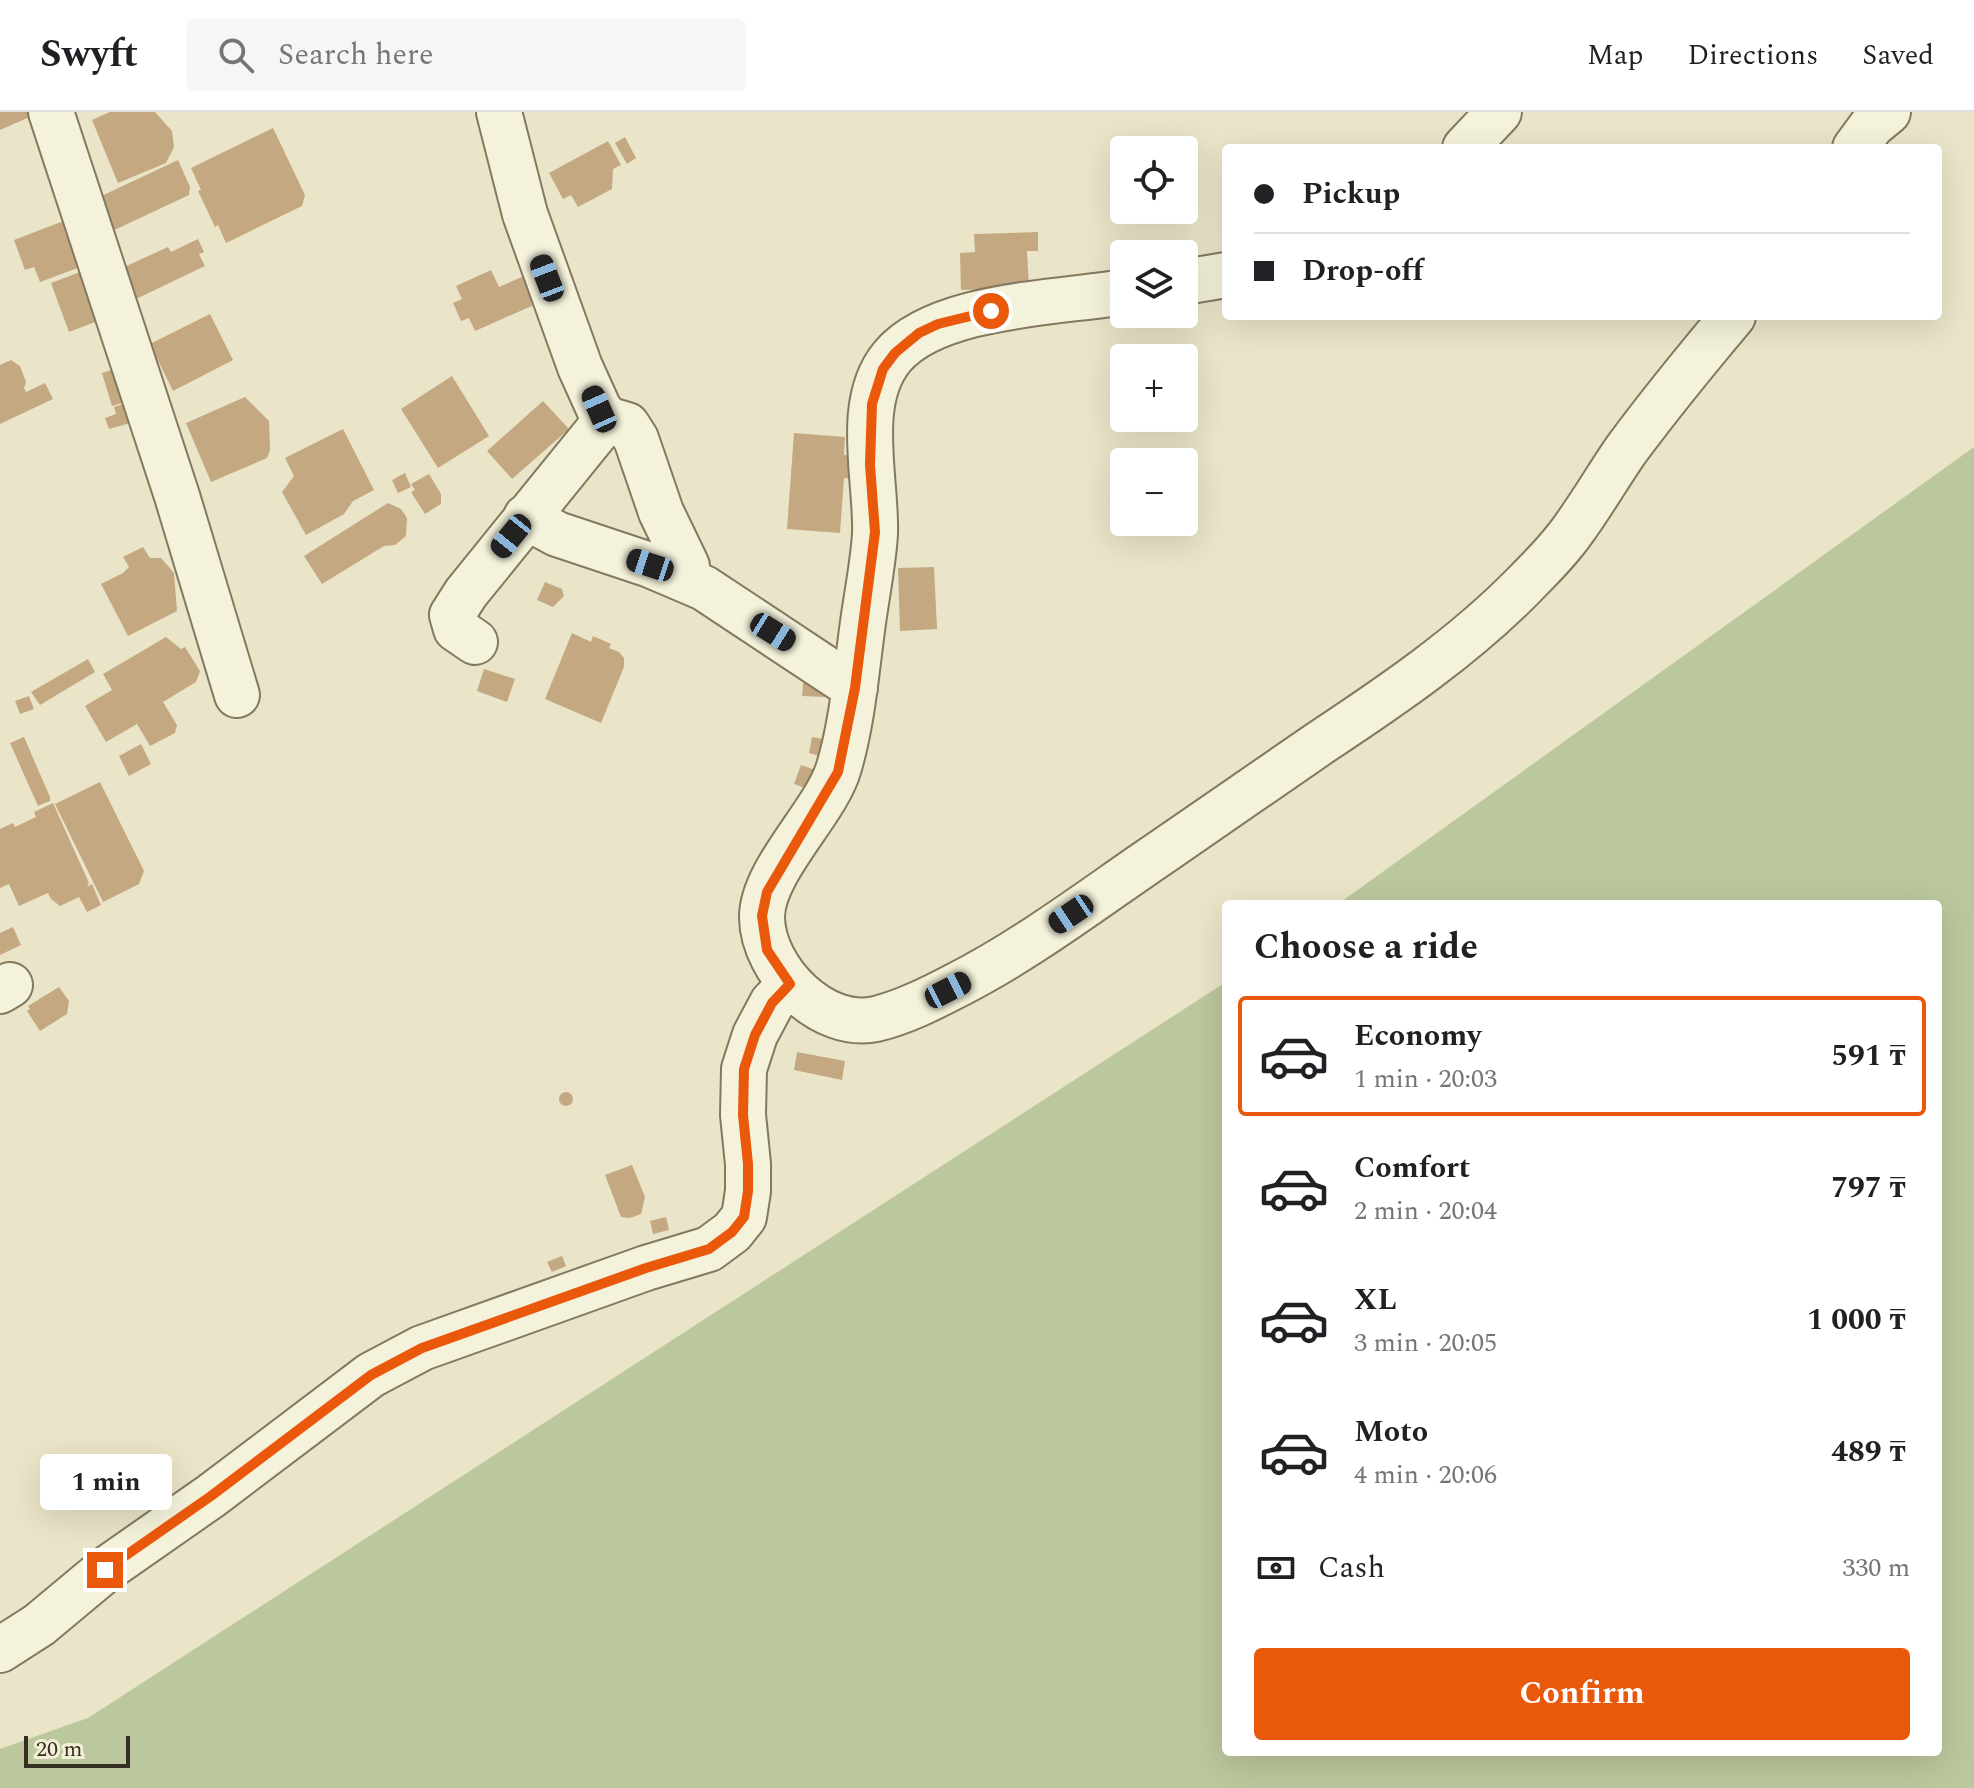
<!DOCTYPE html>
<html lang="en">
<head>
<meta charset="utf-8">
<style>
  :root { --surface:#fff; --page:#f6f6f6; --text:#202124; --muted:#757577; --line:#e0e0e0; --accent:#ea580c }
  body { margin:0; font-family:Spectral,serif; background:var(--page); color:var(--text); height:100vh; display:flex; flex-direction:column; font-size:30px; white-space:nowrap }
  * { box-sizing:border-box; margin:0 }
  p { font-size:26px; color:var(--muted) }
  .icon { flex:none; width:44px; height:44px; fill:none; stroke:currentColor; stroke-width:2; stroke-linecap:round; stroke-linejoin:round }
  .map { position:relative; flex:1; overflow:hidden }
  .details { position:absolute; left:1222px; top:788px; width:720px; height:856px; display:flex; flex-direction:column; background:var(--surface); border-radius:8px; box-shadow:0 8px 32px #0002 }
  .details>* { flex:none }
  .top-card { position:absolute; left:1222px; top:32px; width:720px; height:176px; border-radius:8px; box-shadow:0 8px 32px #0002; display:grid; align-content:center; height:176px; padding:0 32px; background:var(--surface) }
  .buttons { position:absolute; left:1110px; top:24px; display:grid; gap:16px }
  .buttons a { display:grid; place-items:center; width:88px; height:88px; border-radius:8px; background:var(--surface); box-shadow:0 8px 32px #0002; font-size:40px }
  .scale { position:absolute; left:24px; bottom:20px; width:106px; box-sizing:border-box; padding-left:8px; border:4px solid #362e21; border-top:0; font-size:22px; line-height:28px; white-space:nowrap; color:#362e21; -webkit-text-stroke:6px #f2eed7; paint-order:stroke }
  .end { position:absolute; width:36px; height:36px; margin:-18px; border:10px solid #ea580c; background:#fff; box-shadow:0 0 0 4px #fff }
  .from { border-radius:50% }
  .bubble { position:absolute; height:56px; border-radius:8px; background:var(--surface); box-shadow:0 8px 32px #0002; font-size:26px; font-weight:700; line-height:56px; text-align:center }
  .car { position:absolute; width:24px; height:48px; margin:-24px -12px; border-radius:10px; box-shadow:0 0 6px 2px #0007; background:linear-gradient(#222 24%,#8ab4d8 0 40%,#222 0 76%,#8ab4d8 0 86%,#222 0) }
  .top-card b { display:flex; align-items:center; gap:28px; height:76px; font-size:30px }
  .top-card b+b { border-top:2px solid var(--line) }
  .top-card i { width:20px; height:20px; background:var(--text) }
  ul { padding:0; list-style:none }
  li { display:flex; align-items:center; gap:24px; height:120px; margin:0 16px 12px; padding:0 16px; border:4px solid transparent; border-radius:8px }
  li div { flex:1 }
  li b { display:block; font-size:30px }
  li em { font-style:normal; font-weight:700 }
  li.selected { border-color:var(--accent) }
  li>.icon { width:72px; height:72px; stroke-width:1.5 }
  h2 { padding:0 32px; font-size:36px; line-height:96px }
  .pay { display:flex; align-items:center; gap:20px; height:88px; padding:0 32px; font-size:30px }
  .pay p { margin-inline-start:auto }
  .cta { display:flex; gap:16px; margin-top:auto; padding:16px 32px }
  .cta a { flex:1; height:92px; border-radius:8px; background:var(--accent); color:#fff; font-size:32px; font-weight:700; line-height:92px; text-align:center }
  header { display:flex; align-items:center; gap:48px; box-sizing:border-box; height:112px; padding:0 40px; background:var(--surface); border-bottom:2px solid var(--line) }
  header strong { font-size:38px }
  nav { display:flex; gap:44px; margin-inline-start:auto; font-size:28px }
  .search { width:560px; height:72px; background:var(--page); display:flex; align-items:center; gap:20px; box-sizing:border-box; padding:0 28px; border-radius:8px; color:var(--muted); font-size:30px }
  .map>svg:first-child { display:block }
</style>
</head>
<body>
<header>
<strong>Swyft</strong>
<div class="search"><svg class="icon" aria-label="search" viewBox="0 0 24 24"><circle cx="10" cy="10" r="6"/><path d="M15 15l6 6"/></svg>Search here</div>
<nav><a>Map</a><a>Directions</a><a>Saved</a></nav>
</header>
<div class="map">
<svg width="1974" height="1676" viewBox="0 0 1974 1676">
  <rect width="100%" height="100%" fill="#eae5c8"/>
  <path fill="#bbc79d" d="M1974,335V1676H0V1637L88,1606L1226,870V1640H1938V792H1338Z"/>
  <path fill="#c4a882" d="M0,0H41L0,18Z
    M110,0H155L172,19L174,35L166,51L118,71L92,8Z
    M273,16L305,83L302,94L226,131L218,113L215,115L198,79L201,78L191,56Z
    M625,25L636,46L627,52L615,31Z
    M608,29L621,53L613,57L612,77L578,95L571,83L563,87L549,61Z
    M178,48L190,75L189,83L108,121L93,88Z
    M74,105L91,151L40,170L34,155L25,158L14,128Z
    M1038,120V139H1027L1029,176L961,178L960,141L975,140L974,122Z
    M198,127L204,140L199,142L205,154L134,188L120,157L168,135L171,140Z
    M88,157L113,203L69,220L51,171Z
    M491,158L499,175L531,161L543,189L475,219L469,206L461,209L453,191L462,187L456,174Z
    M210,202L233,248L173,279L150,232Z
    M11,248L20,254L26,270L24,276L26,280L45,271L53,287L0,312V253Z
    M125,254L135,287L112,294L102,261Z
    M452,264L489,324L438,356L401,297Z
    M245,285L269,309L270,338L267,346L211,370L186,311Z
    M132,289L138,309L109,317L105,306L116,302L114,295Z
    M543,289L569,317L512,367L487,339Z
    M343,317L374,378L353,389L344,402L306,423L282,380L294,364L285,346Z
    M794,321L845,325L844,343L856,344L855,367L844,366L840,421L787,417Z
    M405,361L411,375L398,381L392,368Z
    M429,362L441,382V392L425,402L411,380L415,378L411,372Z
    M388,391L401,397L407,406L406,424L395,433L384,434L322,472L304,444Z
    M143,435L150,446H161L174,461L177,499L128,524L101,472L123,461L129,455L123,445Z
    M934,455L937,517L900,519L898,456Z
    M545,470L562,477L564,484L553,495L537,488Z
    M572,521L591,530L593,524L611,532L609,536L619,540L624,546V555L601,611L545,587Z
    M166,525L181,537L185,535L200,559L196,570L163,590L177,613L175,621L150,634L137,612L106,630L85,594L112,578L103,562Z
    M88,547L95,560L40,593L31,580Z
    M484,557L515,567L507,590L477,579Z
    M804,560L830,579L825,585L802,584Z
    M29,584L34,597L20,602L15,589Z
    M24,625L50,685V689L38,694L10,631Z
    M812,625L823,627L820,644L809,641Z
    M141,632L151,652L129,664L119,644Z
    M801,653L818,659L811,678L794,672Z
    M100,670L144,759L139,772L103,790L55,692Z
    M53,691L89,771L87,775L92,772L101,793L87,800L79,785L60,794L51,787L48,781L19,794L9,772L0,776V717L13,711L15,715L36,705L34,700Z
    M13,815L21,833L0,843V821Z
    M59,875L69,889L67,902L40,919L27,899L30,897L28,894Z
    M797,940L845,949L842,968L794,958Z
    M559 987a7 7 0 1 1 14 0a7 7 0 1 1-14 0Z
    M632,1053L645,1085L641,1102L630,1106L621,1105L605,1063Z
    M666,1105L669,1118L653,1122L650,1109Z
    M562,1144L566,1154L552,1160L547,1150Z"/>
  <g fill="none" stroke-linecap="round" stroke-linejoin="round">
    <defs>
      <path id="minor" d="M51,0L177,384L237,583
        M499,0L525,102L580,255L599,297L607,307L627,313L636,327L661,400L687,454L686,468
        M1465,36L1499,0
        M1855,36L1872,13L1888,0
        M1184,170L1226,163
        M1124,180C1058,191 936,192 892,245C854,291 877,368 875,422C873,454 866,486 862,518C856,563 852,611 839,655C827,699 761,759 762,806C763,858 822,919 876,907C904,900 930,887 955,874C1028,837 1094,786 1162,740C1215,704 1267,667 1320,631C1391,584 1463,535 1523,474C1540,457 1559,438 1573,418C1592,392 1608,364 1626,338C1660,292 1696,248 1733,204
        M526,405L557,422L650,453L704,476L855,576
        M475,530L456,517L452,503L466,481L607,307
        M0,879L10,873
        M0,1538L39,1513L105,1458L211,1384L371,1263L422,1236L646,1156L709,1137L732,1120L744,1105L748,1079V1052L743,1003L744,957L755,923L772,891L790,872"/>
    </defs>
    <use href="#minor" stroke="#84795f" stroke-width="48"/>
    <use href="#minor" stroke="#f5f2db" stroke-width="44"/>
  </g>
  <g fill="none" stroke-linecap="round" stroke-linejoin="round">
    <path stroke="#ea580c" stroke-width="10" d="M105,1458L211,1384L371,1263L422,1236L646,1156L709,1137L732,1120L744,1105L748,1079V1052L743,1003L744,957L755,923L772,891L790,872L767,838L762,804L767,780L838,660L855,576L875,420L870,353L872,292L883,257L895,241L919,221L938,212L991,199"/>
  </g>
</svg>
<div class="buttons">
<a><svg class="icon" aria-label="locate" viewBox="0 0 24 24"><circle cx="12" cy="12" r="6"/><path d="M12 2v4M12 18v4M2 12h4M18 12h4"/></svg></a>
<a><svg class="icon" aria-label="layers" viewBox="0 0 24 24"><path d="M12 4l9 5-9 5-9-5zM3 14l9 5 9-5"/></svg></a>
<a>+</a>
<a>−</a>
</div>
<div class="scale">20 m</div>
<i class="end from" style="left:991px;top:199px"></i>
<i class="end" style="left:105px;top:1458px"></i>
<div class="bubble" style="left:40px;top:1342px;width:132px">1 min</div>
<i class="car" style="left:547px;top:166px;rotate:339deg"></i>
<i class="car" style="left:599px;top:297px;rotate:336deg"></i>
<i class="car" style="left:511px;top:424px;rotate:219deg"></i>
<i class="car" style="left:650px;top:453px;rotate:288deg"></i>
<i class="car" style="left:773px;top:520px;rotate:122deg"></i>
<i class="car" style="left:1071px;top:802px;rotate:236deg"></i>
<i class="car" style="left:948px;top:878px;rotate:63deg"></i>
<div class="top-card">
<b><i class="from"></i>Pickup</b>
<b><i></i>Drop-off</b>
</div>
<section class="details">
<h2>Choose a ride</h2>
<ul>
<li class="selected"><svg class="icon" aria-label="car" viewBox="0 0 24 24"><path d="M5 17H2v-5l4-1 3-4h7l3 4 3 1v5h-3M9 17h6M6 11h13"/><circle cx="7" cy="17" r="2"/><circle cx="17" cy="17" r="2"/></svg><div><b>Economy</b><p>1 min · 20:03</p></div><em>591 ₸</em></li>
<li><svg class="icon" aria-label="car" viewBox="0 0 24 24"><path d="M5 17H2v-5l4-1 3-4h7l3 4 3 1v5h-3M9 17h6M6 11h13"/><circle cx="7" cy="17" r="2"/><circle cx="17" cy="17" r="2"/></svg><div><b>Comfort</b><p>2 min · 20:04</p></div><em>797 ₸</em></li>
<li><svg class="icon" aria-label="car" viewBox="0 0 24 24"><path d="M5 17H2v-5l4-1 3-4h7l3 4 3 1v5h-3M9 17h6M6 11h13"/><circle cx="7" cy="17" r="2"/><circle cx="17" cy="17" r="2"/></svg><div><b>XL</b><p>3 min · 20:05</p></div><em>1 000 ₸</em></li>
<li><svg class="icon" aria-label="car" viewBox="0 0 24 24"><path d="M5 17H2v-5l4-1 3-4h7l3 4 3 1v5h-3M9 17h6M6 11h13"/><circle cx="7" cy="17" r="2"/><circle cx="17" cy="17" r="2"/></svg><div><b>Moto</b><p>4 min · 20:06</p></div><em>489 ₸</em></li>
</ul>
<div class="pay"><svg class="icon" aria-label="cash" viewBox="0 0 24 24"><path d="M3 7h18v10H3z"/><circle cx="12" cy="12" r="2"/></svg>Cash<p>330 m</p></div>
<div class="cta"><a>Confirm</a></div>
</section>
</div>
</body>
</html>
